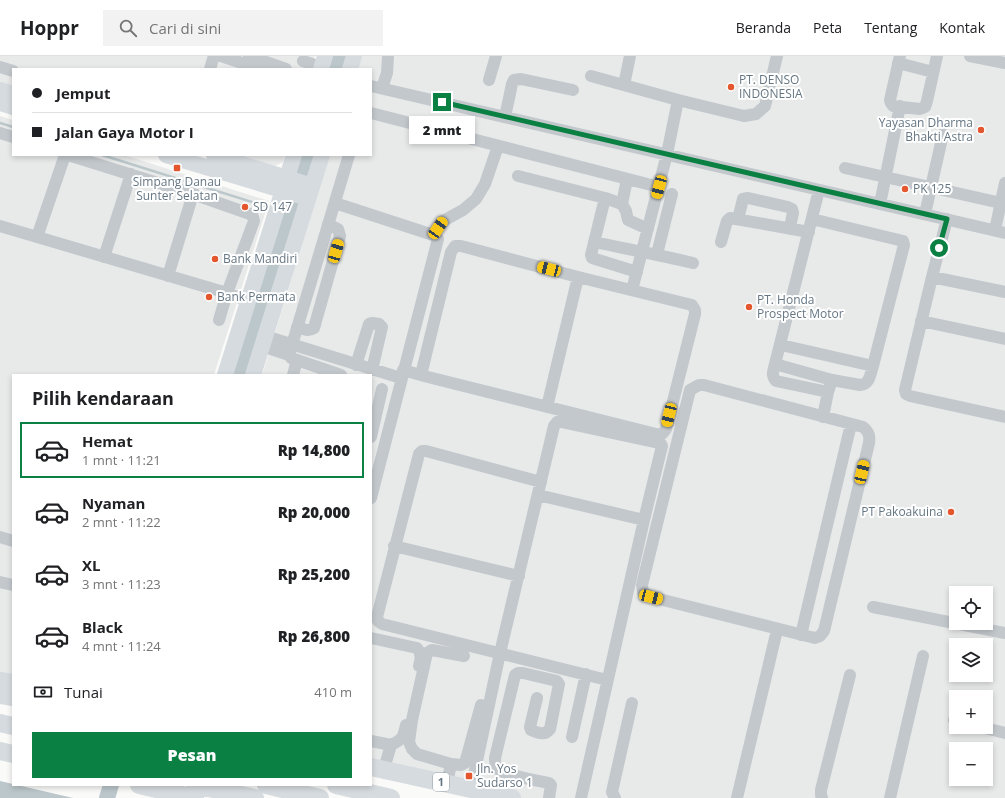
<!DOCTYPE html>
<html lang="id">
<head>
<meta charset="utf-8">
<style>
  :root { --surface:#fff; --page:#f2f2f2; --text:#202124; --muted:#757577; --line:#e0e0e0; --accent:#0b8043 }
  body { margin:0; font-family:"Open Sans",sans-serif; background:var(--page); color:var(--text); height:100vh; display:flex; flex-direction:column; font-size:15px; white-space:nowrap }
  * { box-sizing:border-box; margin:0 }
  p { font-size:13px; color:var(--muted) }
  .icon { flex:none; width:22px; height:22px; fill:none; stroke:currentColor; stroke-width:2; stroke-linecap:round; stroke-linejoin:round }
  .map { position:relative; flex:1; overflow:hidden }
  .sheet { position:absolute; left:12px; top:318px; width:360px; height:412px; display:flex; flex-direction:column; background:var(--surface); border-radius:0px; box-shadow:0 2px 6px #0003 }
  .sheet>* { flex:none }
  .guide { position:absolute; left:12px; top:12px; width:360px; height:88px; border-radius:0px; box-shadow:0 2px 6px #0003; display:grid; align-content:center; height:88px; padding:0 20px; background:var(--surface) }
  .fabs { position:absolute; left:949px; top:530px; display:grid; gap:8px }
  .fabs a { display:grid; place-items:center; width:44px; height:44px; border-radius:0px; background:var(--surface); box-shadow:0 2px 6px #0003; font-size:20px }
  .end { position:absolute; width:18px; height:18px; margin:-9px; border:5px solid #0b8043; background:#fff; box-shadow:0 0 0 2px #fff }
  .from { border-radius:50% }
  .bubble { position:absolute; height:28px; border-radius:0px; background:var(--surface); box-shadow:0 2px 6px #0003; font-size:13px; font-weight:800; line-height:28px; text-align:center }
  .car { position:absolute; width:12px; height:24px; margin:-12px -6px; border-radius:5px; box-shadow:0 0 3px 1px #0007; background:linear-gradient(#f5c518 24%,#345 0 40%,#f5c518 0 76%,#345 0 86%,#f5c518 0) }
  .guide b { display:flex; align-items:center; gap:14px; height:38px; font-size:15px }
  .guide b+b { border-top:1px solid var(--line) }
  .guide i { width:10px; height:10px; background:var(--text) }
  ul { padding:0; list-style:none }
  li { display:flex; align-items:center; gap:12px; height:56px; margin:0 8px 6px; padding:0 12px; border:2px solid transparent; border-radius:0px }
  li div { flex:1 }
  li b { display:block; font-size:15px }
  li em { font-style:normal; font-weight:800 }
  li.active { border-color:var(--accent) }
  li>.icon { width:36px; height:36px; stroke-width:1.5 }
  h2 { padding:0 20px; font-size:18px; line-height:48px }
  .pay { display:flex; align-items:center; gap:10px; height:44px; padding:0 20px; font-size:15px }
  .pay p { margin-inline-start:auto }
  .action { display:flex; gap:8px; margin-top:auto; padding:8px 20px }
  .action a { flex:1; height:46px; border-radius:0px; background:var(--accent); color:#fff; font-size:16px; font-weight:800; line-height:46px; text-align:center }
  header { display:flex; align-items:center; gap:24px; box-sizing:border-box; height:56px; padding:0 20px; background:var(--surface); border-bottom:1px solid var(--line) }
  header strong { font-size:19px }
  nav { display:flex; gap:22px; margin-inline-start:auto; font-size:14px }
  .search { width:280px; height:36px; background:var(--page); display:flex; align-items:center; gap:10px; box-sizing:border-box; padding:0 14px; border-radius:0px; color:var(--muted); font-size:15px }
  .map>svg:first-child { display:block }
</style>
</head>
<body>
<header>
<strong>Hoppr</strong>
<div class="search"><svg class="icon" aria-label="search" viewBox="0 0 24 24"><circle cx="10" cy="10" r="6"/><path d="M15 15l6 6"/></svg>Cari di sini</div>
<nav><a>Beranda</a><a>Peta</a><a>Tentang</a><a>Kontak</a></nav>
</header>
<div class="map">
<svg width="1005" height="742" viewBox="0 0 1005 742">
  <rect width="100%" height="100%" fill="#fafaf8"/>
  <path fill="#e8e9e9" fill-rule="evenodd" d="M0,0H315L311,13H13V31L0,27Z
    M360,0H1005V742H519L371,703V319H262L330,99H371V13H356ZM956,537H986V567H956ZM956,589H986V619H956ZM956,641H986V671H956ZM956,693H986V723H956Z
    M0,60L13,64V99H124L269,145L214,319H13V631L0,630Z
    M239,99H285L283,106L275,110Z"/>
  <path fill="#bbc7cb" d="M0,725L73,742H0Z"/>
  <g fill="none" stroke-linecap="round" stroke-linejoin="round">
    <path stroke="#bbc7cb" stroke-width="2.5" d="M0,67L13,71
      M102,99L271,152
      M282,155L290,158"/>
    <path stroke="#bbc7cb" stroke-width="16" d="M335,13L339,0
      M240,319L308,99
      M107,742L111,729"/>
    <path stroke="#d5d9db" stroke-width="12" stroke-dasharray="12 6" stroke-linecap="butt" d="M981,671L989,673"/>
    <path stroke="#c3c8cc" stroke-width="12" d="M221,0L260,13
      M249,0L286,13
      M900,0L890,44L891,47L893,50L920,53L925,51L927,45L937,0
      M970,0L1005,7
      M303,5L321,11
      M898,7L933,16
      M0,11L13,15
      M210,13L213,3L216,0
      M591,20L678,44
      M489,24L496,0
      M624,29L630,0
      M371,30L1005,177
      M382,32L387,17L388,0
      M371,57L659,131
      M505,61L512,28L514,24L521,23L573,34
      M0,77L13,81
      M68,99L193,138L250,158L253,161L254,165L227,237L219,264
      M845,112L1005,148
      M518,120L605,142L622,148L626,155L628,164L648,173
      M605,142L591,199L592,202L637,216
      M335,147L427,177L436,180L438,183L371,442
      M622,148L627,123
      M880,148L900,50
      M925,158L943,78
      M738,163L743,143L748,142L788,151L792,153L793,157L790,171
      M812,163L903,185L904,189L873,310C870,319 870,328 860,329L832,324L775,308L819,134
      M0,170L227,237L248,245
      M995,174L1005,127
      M433,179L443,165L463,154L476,143L485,128L498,90
      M37,181L65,99
      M594,186C627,193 661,199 693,207
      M721,186L727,165L730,162L809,176
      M657,198L672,138
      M104,201L131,118
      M168,220L193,138
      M932,221L947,163
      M632,234L667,98L678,44L744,60L756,58L765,50L777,0
      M1005,236L932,221L905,334L906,338L910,340L1005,361
      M921,265L1005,283
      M297,271C303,273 308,276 314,272L340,180L338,173L328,168
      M265,280L401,322
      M781,289L873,310
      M262,290L289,299
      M775,308C773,316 771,319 776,325L828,336L832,324
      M356,309L369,268L372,267L379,268L382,271L372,314
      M403,314L428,321L660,379L663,377L666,373L695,258V254L692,249L578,221L461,190H455L451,196L421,319
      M293,319L297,304
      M341,319L291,302L289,299L349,99
      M699,329H704L863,371C869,376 870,380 869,387L824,575L820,580L815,582L651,541L643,536L642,529L690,334Z
      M547,351L578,221
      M823,361L828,336
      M371,381L382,333
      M541,426L426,395H422L419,398L377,561L378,565L382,568L607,624
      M538,439L644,464
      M0,481L13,485
      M394,490L519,520
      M0,526L13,529
      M873,551L1005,577
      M801,579L851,368
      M371,582L417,592C422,598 421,603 419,610
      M537,642L530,671L531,674C538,677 545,680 550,673L559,628L557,625L523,617H518L515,619L495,702C495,706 495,711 499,714C508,720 536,724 549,727L551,729L549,742
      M954,664L956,665
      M989,673L1005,677
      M572,681L586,618
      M371,685L391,689L384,713
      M391,689C403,683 403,682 406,669
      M451,708L461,709L465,707L481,649
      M447,727L451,708L417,698L412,693L409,686L412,664L427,597L432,594L464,600
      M471,733L500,597L554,370L557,366H561L659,387L661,388L662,390L644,464L581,742
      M615,742L612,736L632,647
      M737,742L777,574
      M822,742L821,739V734L850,619
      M890,742L923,600"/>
    <path stroke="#d6dbdf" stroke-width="16" d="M321,13L325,0
      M350,13L354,0
      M0,34L13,38
      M0,47L13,51
      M166,99L308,142
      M214,99L312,130
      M225,319L294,99
      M253,319L322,99"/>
    <path stroke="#d6dbdf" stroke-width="18" d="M0,625L13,627
      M0,639L13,641
      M0,667L13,670
      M0,695L13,698
      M371,711L512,742
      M139,729L195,742
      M195,729L255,742
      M266,729L320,742
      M336,729L391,742"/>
  </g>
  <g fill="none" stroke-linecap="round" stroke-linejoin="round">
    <path stroke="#0b8043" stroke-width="5" d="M442,46L947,163L939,192"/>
  </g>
  <g fill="#e4572e" stroke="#fff" stroke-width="1.5">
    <circle cx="731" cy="31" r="4"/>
    <circle cx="981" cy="74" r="4"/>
    <rect x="173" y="108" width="8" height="8" rx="2"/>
    <circle cx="905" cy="133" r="4"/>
    <circle cx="245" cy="151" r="4"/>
    <circle cx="215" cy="203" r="4"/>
    <circle cx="209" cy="241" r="4"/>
    <circle cx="749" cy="251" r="4"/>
    <circle cx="951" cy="456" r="4"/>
    <rect x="465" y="716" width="8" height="8" rx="2"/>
  </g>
  <g text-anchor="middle" stroke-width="4" stroke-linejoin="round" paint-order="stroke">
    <rect fill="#fff" stroke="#939fa8" stroke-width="1" x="433" y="717" width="16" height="18" rx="3"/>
    <g font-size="11" font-weight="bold" fill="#657683">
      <text x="441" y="730">1</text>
    </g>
    <g font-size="12" fill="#657683" stroke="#fff" text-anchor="start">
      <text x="739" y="28">PT. DENSO<tspan x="739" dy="14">INDONESIA</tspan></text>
      <text x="973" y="71" text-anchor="end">Yayasan Dharma<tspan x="973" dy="14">Bhakti Astra</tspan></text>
      <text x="177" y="130" text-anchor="middle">Simpang Danau<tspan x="177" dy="14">Sunter Selatan</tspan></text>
      <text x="913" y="137">PK 125</text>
      <text x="253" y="155">SD 147</text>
      <text x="223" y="207">Bank Mandiri</text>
      <text x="217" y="245">Bank Permata</text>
      <text x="757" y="248">PT. Honda<tspan x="757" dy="14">Prospect Motor</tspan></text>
      <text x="943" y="460" text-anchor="end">PT Pakoakuina</text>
      <text x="477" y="717">Jln. Yos<tspan x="477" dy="14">Sudarso 1</tspan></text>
    </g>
  </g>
</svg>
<div class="fabs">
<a><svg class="icon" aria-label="locate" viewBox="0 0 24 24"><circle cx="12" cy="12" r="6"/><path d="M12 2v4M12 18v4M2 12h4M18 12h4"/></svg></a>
<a><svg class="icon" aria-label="layers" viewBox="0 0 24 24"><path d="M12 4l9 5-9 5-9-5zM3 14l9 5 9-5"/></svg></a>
<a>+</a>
<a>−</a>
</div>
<i class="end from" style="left:939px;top:192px"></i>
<i class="end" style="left:442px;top:46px"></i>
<div class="bubble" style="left:409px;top:60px;width:66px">2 mnt</div>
<i class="car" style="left:659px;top:131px;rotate:195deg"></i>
<i class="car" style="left:438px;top:172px;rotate:34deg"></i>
<i class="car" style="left:336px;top:195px;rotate:16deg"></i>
<i class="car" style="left:549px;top:213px;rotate:285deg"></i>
<i class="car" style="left:669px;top:359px;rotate:194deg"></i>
<i class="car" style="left:862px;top:416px;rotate:13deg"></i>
<i class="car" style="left:651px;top:541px;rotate:105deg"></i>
<div class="guide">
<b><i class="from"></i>Jemput</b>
<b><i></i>Jalan Gaya Motor I</b>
</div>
<section class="sheet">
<h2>Pilih kendaraan</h2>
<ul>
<li class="active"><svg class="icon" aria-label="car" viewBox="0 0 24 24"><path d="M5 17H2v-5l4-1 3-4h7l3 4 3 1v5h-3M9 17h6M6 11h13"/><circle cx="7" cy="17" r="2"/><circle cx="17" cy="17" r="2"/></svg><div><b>Hemat</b><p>1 mnt · 11:21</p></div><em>Rp 14,800</em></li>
<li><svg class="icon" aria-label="car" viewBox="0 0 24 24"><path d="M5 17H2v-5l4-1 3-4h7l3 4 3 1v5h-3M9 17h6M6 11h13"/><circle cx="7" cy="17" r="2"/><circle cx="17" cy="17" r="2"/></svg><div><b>Nyaman</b><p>2 mnt · 11:22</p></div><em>Rp 20,000</em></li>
<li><svg class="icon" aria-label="car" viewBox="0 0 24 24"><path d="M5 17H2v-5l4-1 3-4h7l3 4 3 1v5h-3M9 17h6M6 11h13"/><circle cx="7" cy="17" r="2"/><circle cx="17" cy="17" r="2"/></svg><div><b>XL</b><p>3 mnt · 11:23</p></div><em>Rp 25,200</em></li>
<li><svg class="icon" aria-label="car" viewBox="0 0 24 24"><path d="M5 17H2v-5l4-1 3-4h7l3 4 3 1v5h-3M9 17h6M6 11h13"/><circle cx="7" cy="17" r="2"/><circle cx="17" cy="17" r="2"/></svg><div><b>Black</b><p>4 mnt · 11:24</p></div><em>Rp 26,800</em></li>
</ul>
<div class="pay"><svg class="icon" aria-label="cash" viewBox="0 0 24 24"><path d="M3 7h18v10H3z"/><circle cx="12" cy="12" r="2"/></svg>Tunai<p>410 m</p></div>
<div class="action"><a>Pesan</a></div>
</section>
</div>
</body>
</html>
